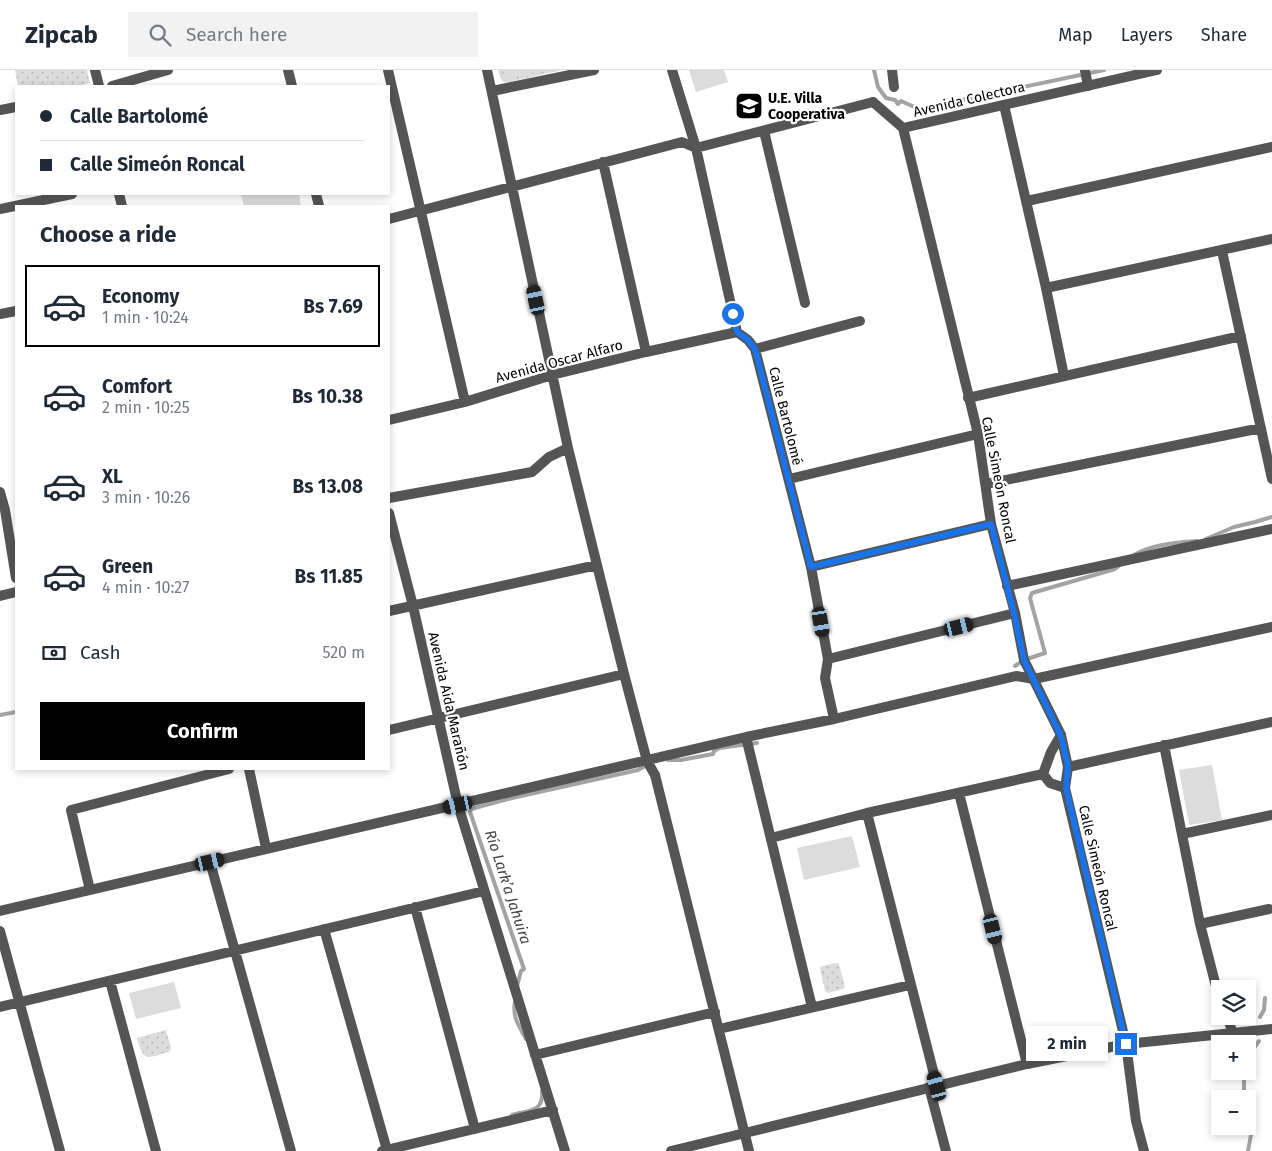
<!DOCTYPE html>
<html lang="en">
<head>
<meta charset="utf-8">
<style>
  :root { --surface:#fff; --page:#f2f2f3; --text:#1f2937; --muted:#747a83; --line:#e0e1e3; --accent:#000 }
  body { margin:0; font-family:"Fira Sans",sans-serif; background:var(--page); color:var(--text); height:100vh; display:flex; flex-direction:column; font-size:19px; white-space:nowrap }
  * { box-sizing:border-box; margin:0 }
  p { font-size:16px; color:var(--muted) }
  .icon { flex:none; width:28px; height:28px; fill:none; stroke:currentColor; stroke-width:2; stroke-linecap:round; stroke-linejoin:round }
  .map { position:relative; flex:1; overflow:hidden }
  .details { position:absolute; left:15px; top:135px; width:375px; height:565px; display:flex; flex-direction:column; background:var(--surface); border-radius:0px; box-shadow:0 2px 8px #0003 }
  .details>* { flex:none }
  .top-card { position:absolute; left:15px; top:15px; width:375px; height:110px; border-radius:0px; box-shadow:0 2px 8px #0003; display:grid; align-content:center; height:110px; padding:0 25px; background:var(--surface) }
  .buttons { position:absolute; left:1211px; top:910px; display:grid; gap:10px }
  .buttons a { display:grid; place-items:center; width:45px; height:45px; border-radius:0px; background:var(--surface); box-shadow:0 2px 8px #0003; font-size:25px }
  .end { position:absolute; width:22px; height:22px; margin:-11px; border:6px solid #1a73e8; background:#fff; box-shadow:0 0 0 2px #fff }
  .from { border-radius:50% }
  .bubble { position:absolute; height:35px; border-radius:0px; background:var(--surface); box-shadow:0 2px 8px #0003; font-size:16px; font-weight:700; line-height:35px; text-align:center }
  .car { position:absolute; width:15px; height:30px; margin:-15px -8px; border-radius:6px; box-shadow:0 0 4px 1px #0007; background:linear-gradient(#222 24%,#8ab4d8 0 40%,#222 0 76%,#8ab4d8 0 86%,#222 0) }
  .top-card b { display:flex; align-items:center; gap:18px; height:48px; font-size:19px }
  .top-card b+b { border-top:1px solid var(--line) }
  .top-card i { width:12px; height:12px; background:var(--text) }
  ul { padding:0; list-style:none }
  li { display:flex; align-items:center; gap:15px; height:82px; margin:0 10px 8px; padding:0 15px; border:2px solid transparent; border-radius:0px }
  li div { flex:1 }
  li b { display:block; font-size:19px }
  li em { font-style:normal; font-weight:700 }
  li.active { border-color:var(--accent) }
  li>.icon { width:45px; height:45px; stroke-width:1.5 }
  h2 { padding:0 25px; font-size:22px; line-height:60px }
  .pay { display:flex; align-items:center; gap:12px; height:55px; padding:0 25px; font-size:19px }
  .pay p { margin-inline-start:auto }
  .cta { display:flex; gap:10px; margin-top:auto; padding:10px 25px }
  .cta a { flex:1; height:58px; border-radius:0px; background:var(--accent); color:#fff; font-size:20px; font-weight:700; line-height:58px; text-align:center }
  header { display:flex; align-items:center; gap:30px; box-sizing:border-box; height:70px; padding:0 25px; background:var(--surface); border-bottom:1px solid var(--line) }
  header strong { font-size:24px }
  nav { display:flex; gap:28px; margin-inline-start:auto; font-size:18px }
  .search { width:350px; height:45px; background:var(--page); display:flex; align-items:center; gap:12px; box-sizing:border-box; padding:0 18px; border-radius:0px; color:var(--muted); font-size:19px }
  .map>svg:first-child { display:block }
</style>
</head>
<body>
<header>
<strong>Zipcab</strong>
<div class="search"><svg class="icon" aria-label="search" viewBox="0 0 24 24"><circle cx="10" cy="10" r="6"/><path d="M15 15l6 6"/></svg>Search here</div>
<nav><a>Map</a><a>Layers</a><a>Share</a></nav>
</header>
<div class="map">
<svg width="1272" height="1081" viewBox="0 0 1272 1081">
  <defs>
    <pattern id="grass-dots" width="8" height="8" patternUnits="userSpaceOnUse" patternTransform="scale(1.25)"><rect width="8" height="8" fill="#dcdcdc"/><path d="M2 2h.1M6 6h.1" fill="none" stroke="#bbb" stroke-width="1.8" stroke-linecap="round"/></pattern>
  </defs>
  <rect width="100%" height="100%" fill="#fff"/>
  <path fill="url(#grass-dots)" d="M15,0H87L90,13L78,16H18Z
    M498,0H562L505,13L501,9Z
    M836,893L839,894L845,917L843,919L828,923L825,921L820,898L822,896Z
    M166,960L171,978L169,982C146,988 144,993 137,968Z"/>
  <path fill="#dcdcdc" d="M504,0H543L506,9Z
    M689,0H724L728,12L696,22Z
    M241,124H299L301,136H244Z
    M1212,695L1222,750L1189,755L1179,700Z
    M852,766L860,797L804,810L797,778Z
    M174,912L181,938L136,949L129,923Z"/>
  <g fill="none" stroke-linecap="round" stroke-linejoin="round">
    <path stroke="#a3a3a3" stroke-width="4" d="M874,0L878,17L886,28L895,30L898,34L901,31L919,39L1104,0
      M1206,469L1234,457L1255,452L1272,447
      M1134,485C1151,475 1176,472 1197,471
      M1015,596L1024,590L1045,583L1030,528L1032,523L1115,499L1120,495
      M0,645L16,642
      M668,690H681L713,684L714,681L719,678L757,673
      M517,916L521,901L524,899L470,742L471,739L512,728L638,700L647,695
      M515,932C512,947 519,956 526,969
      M1260,947L1264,940L1265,928
      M1248,986L1259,971
      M1244,1029V1001
      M512,1045C528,1040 544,1043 542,1021
      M1248,1046L1251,1065L1248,1081"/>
    <path stroke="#555" stroke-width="10" d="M95,0L99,16
      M288,0L292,16
      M388,0L465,332
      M487,0L568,378L624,604L647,691L655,705L749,1081
      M672,0L696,78L737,262L748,270L755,279L811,497L828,589L825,608L834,649
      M1085,0L1088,16
      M112,16L168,0
      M492,21L594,0
      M1004,35L1046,218L1064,306
      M0,40L16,37
      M764,61L805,233
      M603,92L646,282
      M119,124L122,136
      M316,124L319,136
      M1027,131L1272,77
      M0,139L72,124
      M389,149L682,72L696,78L873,32
      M1222,181L1272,409
      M1046,218L1272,169
      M0,244L16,241
      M755,279L860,251
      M968,328L1241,266
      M389,350L465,332L552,305L646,282L737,262
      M789,409L978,364
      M986,414L1261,358
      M0,422L5,440L16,508
      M389,428L532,402L549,387L568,378
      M389,443L413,536L458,735L565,1081
      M811,497L991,454
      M1007,516L1272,459
      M0,526L16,522
      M389,541L597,495
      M828,589L1015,543
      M389,660L624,604
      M1061,665L1051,682L1043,704L1050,713L1065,718
      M746,667L812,937
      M1164,675L1200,854L1220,932
      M1068,697L1272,652
      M249,699L266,778
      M959,723L1027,994
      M867,743L937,1016
      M1182,764L1272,745
      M771,768L867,743L1043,704
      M210,792L291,1081
      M90,820L71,740L229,699
      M415,837L475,1059
      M0,841L746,667L834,649L1016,606L1034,609L1272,557
      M1200,854L1269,839
      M324,859L387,1080
      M0,861L60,1081
      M110,911L156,1081
      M0,937L484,821
      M1227,946L1233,964
      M719,959L910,915
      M1126,974L1136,1051L1144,1081
      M535,985L715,942
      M929,1017L946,1081
      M382,1081L553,1040"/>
    <path stroke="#555" stroke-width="10" d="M892,0L894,17
      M873,32L903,58L978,364L991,454L1015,543L1024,590L1061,665L1068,697L1065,718L1126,974
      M903,58L1157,0
      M671,1081L1027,994L1126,974L1272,959"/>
  </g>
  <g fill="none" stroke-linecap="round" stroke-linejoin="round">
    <path stroke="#1a73e8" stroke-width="6" d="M733,244L737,262L748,270L755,279L811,497L991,454L1014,543L1024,590L1061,666L1068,696L1066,718L1126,974"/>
  </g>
  <defs>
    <symbol id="school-square" viewBox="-11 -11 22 22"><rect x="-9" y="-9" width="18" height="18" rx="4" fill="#000" stroke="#fff"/><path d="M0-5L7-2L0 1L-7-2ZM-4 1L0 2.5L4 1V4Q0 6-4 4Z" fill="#fff"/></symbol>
  </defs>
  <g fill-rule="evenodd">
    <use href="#school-square" x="733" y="20" width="32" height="32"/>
  </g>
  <g text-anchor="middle" stroke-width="4.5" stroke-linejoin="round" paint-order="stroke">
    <g font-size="14" font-weight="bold" fill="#000" stroke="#fff" text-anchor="start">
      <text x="768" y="33">U.E. Villa<tspan x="768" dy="16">Cooperativa</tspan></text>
    </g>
    <g font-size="14" fill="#000" stroke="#fff">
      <text transform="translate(969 29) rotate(-13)" y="5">Avenida Colectora</text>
      <text transform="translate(559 291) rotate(-15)" y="5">Avenida Oscar Alfaro</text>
      <text transform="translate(786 346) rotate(76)" y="5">Calle Bartolomé</text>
      <text transform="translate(999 410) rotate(79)" y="5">Calle Simeón Roncal</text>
      <text transform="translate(449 631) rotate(77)" y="5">Avenida Aida Marañón</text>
      <text transform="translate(1098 798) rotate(77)" y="5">Calle Simeón Roncal</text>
    </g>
    <g font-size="15" font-style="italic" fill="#444" stroke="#fff">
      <text transform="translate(508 817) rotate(72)" y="5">Río Lark’a Jahuira</text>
    </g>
  </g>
</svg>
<div class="buttons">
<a><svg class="icon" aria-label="layers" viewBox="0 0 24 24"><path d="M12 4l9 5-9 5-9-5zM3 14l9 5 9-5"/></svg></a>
<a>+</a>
<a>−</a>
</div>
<i class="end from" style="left:733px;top:244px"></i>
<i class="end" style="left:1126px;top:974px"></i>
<div class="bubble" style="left:1026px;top:956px;width:82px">2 min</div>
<i class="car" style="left:536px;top:230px;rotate:348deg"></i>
<i class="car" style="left:821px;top:552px;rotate:170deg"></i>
<i class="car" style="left:959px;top:557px;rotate:76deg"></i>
<i class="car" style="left:458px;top:735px;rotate:257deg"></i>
<i class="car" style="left:210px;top:792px;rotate:77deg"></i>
<i class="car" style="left:993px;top:859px;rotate:166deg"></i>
<i class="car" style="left:937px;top:1016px;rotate:345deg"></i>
<div class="top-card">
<b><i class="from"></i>Calle Bartolomé</b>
<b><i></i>Calle Simeón Roncal</b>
</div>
<section class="details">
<h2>Choose a ride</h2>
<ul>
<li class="active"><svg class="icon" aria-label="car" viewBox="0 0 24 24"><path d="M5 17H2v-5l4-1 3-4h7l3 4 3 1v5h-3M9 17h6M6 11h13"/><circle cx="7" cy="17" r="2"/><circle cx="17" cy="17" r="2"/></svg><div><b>Economy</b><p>1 min · 10:24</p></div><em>Bs 7.69</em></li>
<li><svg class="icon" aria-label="car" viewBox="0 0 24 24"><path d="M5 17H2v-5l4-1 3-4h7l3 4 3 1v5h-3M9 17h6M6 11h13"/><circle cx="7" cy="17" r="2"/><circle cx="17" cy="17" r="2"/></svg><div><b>Comfort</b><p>2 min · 10:25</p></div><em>Bs 10.38</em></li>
<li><svg class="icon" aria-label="car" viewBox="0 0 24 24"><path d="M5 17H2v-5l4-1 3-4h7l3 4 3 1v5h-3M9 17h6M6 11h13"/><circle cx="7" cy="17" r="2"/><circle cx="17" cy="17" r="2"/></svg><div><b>XL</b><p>3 min · 10:26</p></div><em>Bs 13.08</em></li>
<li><svg class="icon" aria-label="car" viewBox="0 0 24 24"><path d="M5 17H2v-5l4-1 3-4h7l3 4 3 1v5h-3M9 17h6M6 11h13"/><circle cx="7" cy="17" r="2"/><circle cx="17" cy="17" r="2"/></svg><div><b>Green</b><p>4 min · 10:27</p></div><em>Bs 11.85</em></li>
</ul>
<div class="pay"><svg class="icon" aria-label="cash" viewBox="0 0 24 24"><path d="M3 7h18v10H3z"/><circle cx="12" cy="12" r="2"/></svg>Cash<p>520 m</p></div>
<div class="cta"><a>Confirm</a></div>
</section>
</div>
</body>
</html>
